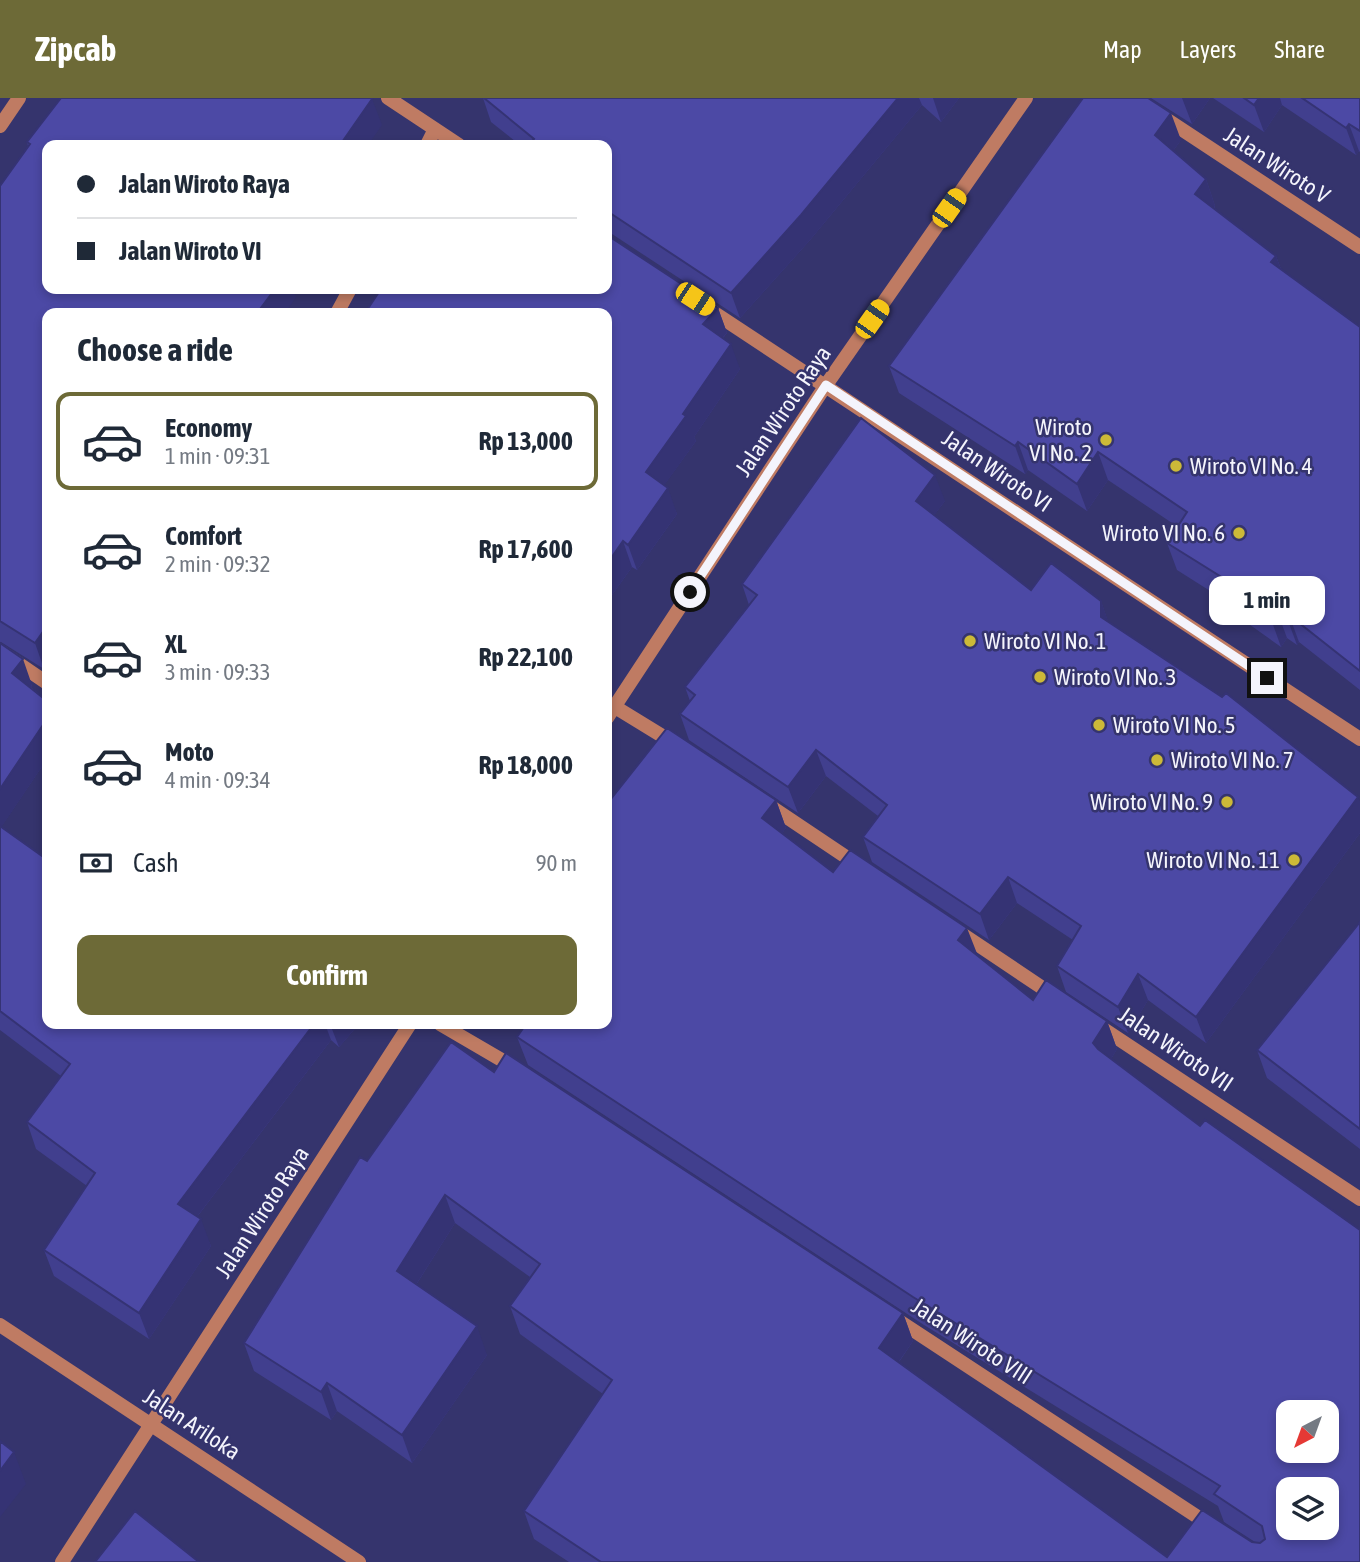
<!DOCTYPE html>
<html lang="en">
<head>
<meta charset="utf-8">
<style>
  :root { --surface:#fff; --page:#f6f6f7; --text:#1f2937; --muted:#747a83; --line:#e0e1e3; --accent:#6d6a37 }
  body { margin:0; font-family:"Asap Condensed",sans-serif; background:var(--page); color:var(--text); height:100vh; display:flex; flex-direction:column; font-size:26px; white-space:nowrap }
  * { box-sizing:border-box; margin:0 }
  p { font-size:23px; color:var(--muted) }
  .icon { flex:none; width:38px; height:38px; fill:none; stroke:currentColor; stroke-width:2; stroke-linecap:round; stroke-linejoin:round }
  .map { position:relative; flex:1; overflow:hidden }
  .sheet { position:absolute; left:42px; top:210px; width:570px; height:721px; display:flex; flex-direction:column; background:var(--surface); border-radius:14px; box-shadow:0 4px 10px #0003 }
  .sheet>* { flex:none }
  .top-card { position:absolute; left:42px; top:42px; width:570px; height:154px; border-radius:14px; box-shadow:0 4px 10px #0003; display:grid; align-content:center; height:154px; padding:0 35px; background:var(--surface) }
  .needle { width:46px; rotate:221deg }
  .fabs { position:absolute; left:1276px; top:1302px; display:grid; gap:14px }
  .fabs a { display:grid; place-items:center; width:63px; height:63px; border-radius:14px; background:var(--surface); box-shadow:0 4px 10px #0003; font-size:35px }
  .end { position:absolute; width:32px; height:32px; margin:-16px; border:9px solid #f4f4fc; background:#111; box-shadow:0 0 0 4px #111 }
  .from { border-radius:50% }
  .bubble { position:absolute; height:49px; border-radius:14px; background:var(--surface); box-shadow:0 4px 10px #0003; font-size:23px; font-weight:700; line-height:49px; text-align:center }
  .car { position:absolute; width:21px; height:42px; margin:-21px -10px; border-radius:9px; box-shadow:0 0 5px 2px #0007; background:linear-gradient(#f5c518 24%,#345 0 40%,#f5c518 0 76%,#345 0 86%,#f5c518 0) }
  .top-card b { display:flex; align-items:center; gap:24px; height:66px; font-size:26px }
  .top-card b+b { border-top:2px solid var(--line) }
  .top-card i { width:18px; height:18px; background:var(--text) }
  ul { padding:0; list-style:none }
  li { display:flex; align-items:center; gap:21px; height:98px; margin:0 14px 10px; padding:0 21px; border:4px solid transparent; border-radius:14px }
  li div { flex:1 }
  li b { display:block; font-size:26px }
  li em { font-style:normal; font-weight:700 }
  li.selected { border-color:var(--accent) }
  li>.icon { width:63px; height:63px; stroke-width:1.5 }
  h2 { padding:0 35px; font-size:32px; line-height:84px }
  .pay { display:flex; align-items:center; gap:18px; height:77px; padding:0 35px; font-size:26px }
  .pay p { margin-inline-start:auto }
  .primary-button { display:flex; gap:14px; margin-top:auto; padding:14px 35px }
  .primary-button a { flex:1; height:80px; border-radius:14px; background:var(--accent); color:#fff; font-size:28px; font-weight:700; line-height:80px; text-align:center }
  header { display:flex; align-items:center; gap:42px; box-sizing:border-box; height:98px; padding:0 35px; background:var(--accent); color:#fff }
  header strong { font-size:33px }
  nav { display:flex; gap:38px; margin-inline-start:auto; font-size:24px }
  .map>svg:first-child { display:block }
</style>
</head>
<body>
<header>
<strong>Zipcab</strong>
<nav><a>Map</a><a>Layers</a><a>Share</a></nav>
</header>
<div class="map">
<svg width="1360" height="1464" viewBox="0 0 1360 1464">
  <rect width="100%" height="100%" fill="#35346d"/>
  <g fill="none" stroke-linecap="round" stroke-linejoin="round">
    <path stroke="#bf7b63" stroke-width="14" d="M388,0L459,47
      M1134,0L1360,149
      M0,28L19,0
      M427,47L435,31
      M707,210L1360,641
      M337,215L350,191
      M0,553L47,585
      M615,609L677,647
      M607,620L826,287L1026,0
      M764,704L861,769
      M956,832L1056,899
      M440,926L517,971
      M1096,926L1360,1101
      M893,1219L1213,1429
      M0,1227L359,1464
      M62,1464L410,926"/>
  </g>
  <path fill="#413f8e" d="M483,0H959L941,24L922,7L810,142L740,220L612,136L608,137L718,210L727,235L723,240L740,271L694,339L696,343L664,387L677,416L637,472L632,469L607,504V47H520L491,24Z
    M1151,0H1210L1192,26Z
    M1213,0H1360V54L1359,53L1356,57L1282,7L1264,34Z
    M382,27L47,47L296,199L47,215L44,571L1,544H0V88L28,48L27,44Z
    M1181,42L1173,53L1206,81L1215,108L1214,111L1276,158L1281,171L1360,229V592L1299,544L1297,547L1287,540L1281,549L1229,512L1226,503L1177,472L1167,445L1178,429L1108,382L1087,413L1028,372L1025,376L899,295L889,268Z
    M945,403L934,417L1031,492L1101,503L1108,524L1360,704V735L1206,945L1148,902L1128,935L1066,894L1057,868L1073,842L1017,805L989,842L872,764L863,739L878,718L826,678L798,715L689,642L680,616L690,603L685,589L749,507L742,486Z
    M0,545L32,587L31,589L47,603V661L1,729L47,926H359L339,949L331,942L197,1119L211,1148L149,1241L54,1178L44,1152L87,1088L36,1051L27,1024L61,978L0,932Z
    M776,702L786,730L782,735L833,774L977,857L1033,902L1107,923L1117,951L1111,961L1360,1464H569L534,1441L524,1413L603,1296L520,1236L510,1208L530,1179L455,1125L416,1187L487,1257L412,1365L337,1313L331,1322L254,1273L244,1245L367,1063L494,974L903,1215L913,1243L899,1264L1167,1459L1255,1444L1224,1424L1218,1408L924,1227L528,967L517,939Z
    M1360,824V1051L1267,980L1257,952Z"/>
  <path fill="#353374" d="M898,0H919L922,7L810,142L740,220L731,195Z
    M933,0H959L941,24Z
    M1182,0H1210L1192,26Z
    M1259,0H1280L1282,7L1264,34L1254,7Z
    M372,1L382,27L368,47H340Z
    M1171,15L1181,42L1165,64L1155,37Z
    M1349,26L1359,53L1356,57L1346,30Z
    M1206,81L1215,108L1205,123L1195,96Z
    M1276,158L1286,185L1271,164Z
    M275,191H293L296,199L285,215H257Z
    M718,210L727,235L712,251L703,226Z
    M731,246L740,271L694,339L696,343L655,400L646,374L683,316Z
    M1018,344L1028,372L1025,376L1015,348Z
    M1098,354L1108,382L1087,413L1077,386Z
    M935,377L945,403L925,429L916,403Z
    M668,390L677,416L637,472L628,447Z
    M623,443L632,469L607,504V466Z
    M1101,503L1110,529L1101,519Z
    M1277,513L1287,540L1281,549L1271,521Z
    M1289,517L1299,544L1297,547L1287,520Z
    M47,528V567L44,571L35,545Z
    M23,561L32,587L22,601L12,575Z
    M47,621V661L0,731V691Z
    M816,652L826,678L798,715L788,689Z
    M1358,699L1360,704V735L1206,945L1196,919Z
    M776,702L786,730L772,748L762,720Z
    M1008,779L1017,805L989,842L980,816Z
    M967,830L978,858L958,842Z
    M1138,876L1148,902L1128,935L1118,909Z
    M1107,923L1117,951L1104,973L1093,945Z
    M314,926H325L331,942L187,1132L178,1106Z
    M330,926H359L339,949Z
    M445,1097L455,1125L407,1201L397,1173Z
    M201,1121L211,1148L149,1241L139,1215Z
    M903,1215L913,1243L889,1278L879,1250Z
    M477,1228L487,1257L412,1365L402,1337Z
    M327,1285L337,1313L331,1322L321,1294Z
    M14,1354L26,1386L0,1419V1373Z"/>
  <path fill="#4c49a5" stroke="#353374" stroke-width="2" fill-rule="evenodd" d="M61,0H371L372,1L340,47H47V191H275L257,215H47V528L35,545L0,523V88L30,46L27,44Z
    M484,0H898L801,117L731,195L607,113V47H529L534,41Z
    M1083,0H1148L1171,15L1155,37L1206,81L1195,96L1276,158L1271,164L1360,229V573L1289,517L1287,520L1277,513L1271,521L1219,485L1223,480L1167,445L1187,414L1098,354L1077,386L1018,344L1015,348L889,268Z
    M1244,0H1259L1254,7Z
    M1302,0H1360V33L1349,26L1346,30Z
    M607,137L718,210L703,226L731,246L683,316L686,318L646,374L668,390L628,447L623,443L607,466V215H365L381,191H607Z
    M861,320L935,377L916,403L1031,492L1051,465L1101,503V519L1222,599L1226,595L1358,699L1196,919L1138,876L1118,909L1057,868L1081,828L1008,779L980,816L863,739L887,707L816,652L788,689L680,616L695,597L685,589L757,497L742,486Z
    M0,545L23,561L12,575L47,603V621L0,691Z
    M667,630L776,702L762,720L833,774L850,752L967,830L958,842L1033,902L1046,882L1107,923L1093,945L1098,951L1200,1028L1205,1022L1360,1132V1464H601L524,1413L612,1282L510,1208L540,1166L445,1097L397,1173L477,1228L402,1337L327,1285L321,1294L244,1245L360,1059L367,1063L451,944L494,974L506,955L903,1215L879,1250L1167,1459L1202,1412L1252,1444L1260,1445L1265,1441L1262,1428L1214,1396L1220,1388L913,1199L517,939L526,926H607V706ZM1288,1314H1326V1353H1288ZM1288,1391H1326V1430H1288Z
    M0,728L45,760L47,757V926H314L178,1106L201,1121L139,1215L44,1152L95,1075L27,1024L70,966L0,913Z
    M1360,824V1031L1257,952Z
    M0,1343L14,1354L0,1373Z
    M135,1413L199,1464H95Z"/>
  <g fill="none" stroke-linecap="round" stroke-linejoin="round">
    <path stroke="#f4f4fc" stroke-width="9" d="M690,494L826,287L1267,580"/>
  </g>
  <g fill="#ccb938" stroke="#35346d" stroke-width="2.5">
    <circle cx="1106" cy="342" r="7"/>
    <circle cx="1176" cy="368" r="7"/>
    <circle cx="1239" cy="435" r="7"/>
    <circle cx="970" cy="543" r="7"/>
    <circle cx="1040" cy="579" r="7"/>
    <circle cx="1099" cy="627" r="7"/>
    <circle cx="1157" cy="662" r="7"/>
    <circle cx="1227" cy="704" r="7"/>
    <circle cx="1294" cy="762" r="7"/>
  </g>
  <g text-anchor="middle" stroke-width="5" stroke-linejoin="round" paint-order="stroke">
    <g font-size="23" fill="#f4f4fc" stroke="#35346d">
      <text transform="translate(1277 67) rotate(33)" y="8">Jalan Wiroto V</text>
      <text transform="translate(783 313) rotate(-56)" y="8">Jalan Wiroto Raya</text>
      <text transform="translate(997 373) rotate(34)" y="8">Jalan Wiroto VI</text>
      <text transform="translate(1176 951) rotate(34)" y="8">Jalan Wiroto VII</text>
      <text transform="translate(262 1114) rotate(-57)" y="8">Jalan Wiroto Raya</text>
      <text transform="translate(972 1243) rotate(33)" y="8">Jalan Wiroto VIII</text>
      <text transform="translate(192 1326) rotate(33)" y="8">Jalan Ariloka</text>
    </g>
    <g font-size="23" fill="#f4f4fc" stroke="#35346d" text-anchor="start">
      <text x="1092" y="337" text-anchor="end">Wiroto<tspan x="1092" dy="26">VI No. 2</tspan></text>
      <text x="1190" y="376">Wiroto VI No. 4</text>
      <text x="1225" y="443" text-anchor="end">Wiroto VI No. 6</text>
      <text x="984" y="551">Wiroto VI No. 1</text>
      <text x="1054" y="587">Wiroto VI No. 3</text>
      <text x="1113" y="635">Wiroto VI No. 5</text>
      <text x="1171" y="670">Wiroto VI No. 7</text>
      <text x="1213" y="712" text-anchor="end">Wiroto VI No. 9</text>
      <text x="1280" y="770" text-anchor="end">Wiroto VI No. 11</text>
    </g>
  </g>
</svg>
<div class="fabs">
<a><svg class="needle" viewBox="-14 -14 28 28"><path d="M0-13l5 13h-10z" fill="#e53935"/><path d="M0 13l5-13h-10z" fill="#747a83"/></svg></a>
<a><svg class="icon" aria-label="layers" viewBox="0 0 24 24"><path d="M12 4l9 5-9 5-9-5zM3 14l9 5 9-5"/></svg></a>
</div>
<i class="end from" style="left:690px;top:494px"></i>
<i class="end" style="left:1267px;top:580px"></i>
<div class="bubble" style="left:1209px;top:478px;width:116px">1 min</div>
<i class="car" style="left:949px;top:110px;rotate:35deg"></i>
<i class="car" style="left:695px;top:201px;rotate:123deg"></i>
<i class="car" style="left:872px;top:221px;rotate:35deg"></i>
<div class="top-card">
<b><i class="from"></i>Jalan Wiroto Raya</b>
<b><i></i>Jalan Wiroto VI</b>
</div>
<section class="sheet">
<h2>Choose a ride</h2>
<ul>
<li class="selected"><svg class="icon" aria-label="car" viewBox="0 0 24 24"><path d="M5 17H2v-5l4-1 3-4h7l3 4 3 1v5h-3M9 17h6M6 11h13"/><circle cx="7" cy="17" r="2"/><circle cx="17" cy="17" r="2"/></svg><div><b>Economy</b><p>1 min · 09:31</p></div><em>Rp 13,000</em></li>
<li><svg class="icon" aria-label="car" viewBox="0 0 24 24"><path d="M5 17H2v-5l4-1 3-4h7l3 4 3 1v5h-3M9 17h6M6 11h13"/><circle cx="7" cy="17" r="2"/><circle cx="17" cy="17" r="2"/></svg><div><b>Comfort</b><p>2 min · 09:32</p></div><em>Rp 17,600</em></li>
<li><svg class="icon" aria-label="car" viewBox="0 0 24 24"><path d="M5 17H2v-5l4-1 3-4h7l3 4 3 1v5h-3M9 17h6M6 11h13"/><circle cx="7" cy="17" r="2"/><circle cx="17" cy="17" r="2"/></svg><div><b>XL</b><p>3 min · 09:33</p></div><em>Rp 22,100</em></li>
<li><svg class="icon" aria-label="car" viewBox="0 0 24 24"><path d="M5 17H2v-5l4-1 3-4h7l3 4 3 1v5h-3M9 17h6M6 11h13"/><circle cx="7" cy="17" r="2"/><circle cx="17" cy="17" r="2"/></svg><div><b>Moto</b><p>4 min · 09:34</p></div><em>Rp 18,000</em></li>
</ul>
<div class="pay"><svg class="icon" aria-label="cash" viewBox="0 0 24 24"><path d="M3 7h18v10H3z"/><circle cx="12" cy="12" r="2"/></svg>Cash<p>90 m</p></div>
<div class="primary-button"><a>Confirm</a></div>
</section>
</div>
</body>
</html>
